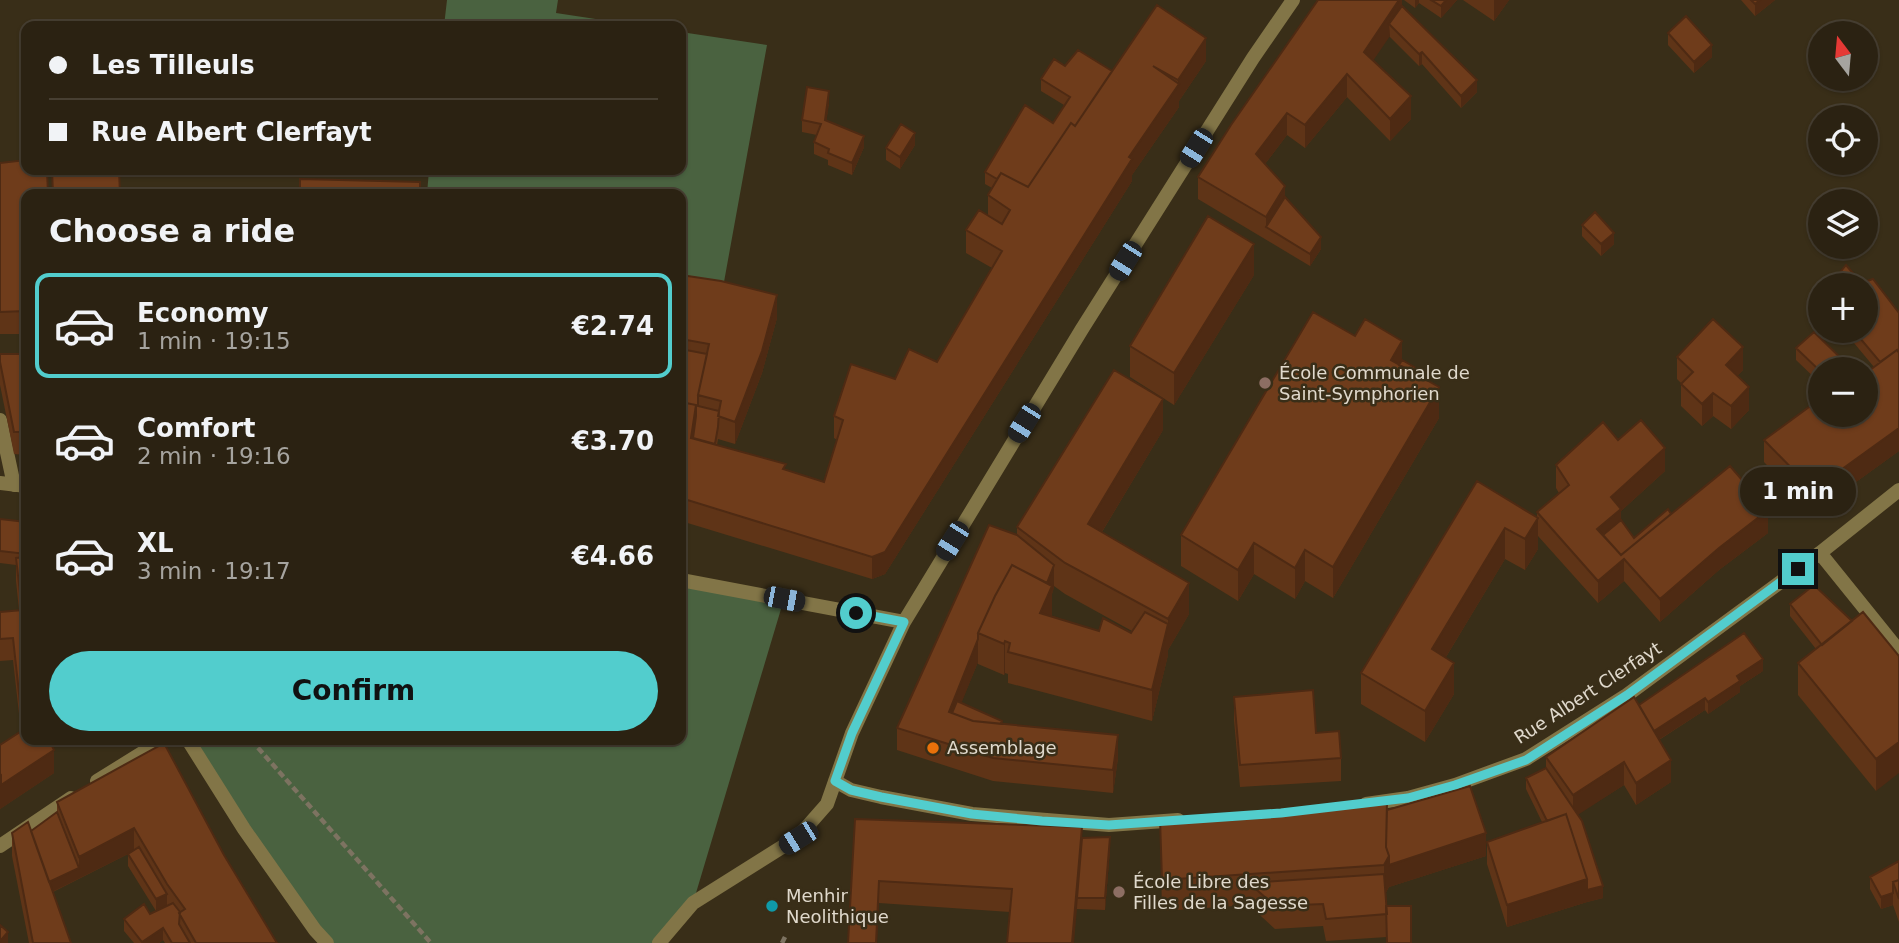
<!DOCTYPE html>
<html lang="en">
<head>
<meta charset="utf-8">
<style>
  :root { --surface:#2b2212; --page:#372f20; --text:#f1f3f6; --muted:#a6a49f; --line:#473f32; --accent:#52cdcd }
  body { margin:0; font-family:"DejaVu Sans",sans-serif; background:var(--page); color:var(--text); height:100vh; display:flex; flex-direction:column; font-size:26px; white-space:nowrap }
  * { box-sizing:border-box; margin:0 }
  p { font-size:23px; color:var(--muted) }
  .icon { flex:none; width:38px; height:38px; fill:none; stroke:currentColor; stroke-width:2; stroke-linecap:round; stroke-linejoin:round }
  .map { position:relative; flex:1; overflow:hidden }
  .drawer { position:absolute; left:21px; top:189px; width:665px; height:556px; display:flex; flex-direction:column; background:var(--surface); border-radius:14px; box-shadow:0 2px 5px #0004,0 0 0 2px var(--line) }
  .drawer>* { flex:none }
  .guide { position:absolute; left:21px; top:21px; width:665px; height:154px; border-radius:14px; box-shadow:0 2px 5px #0004,0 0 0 2px var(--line); display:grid; align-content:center; height:154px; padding:0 28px; background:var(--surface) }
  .needle { width:46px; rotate:344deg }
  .controls { position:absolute; left:1808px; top:21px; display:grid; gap:14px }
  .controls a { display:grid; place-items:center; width:70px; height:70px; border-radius:50%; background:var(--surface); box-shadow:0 2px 5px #0004,0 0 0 2px var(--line); font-size:35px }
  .end { position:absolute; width:32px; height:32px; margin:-16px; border:9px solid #52cdcd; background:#111; box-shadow:0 0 0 4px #111 }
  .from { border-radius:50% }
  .bubble { position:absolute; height:49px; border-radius:24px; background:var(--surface); box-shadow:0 2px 5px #0004,0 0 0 2px var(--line); font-size:23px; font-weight:700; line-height:49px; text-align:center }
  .car { position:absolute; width:21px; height:42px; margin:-21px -10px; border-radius:9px; box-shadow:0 0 5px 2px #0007; background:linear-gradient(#222 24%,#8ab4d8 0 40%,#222 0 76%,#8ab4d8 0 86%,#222 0) }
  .guide b { display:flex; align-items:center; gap:24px; height:66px; font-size:26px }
  .guide b+b { border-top:2px solid var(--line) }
  .guide i { width:18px; height:18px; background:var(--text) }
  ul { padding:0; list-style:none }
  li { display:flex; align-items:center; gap:21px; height:105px; margin:0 14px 10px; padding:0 14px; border:4px solid transparent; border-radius:14px }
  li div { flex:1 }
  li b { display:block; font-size:26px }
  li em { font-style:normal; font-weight:700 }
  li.active { border-color:var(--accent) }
  li>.icon { width:63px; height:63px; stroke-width:1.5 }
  h2 { padding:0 28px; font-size:32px; line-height:84px }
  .primary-button { display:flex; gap:14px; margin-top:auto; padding:14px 28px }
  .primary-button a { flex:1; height:80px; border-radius:42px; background:var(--accent); color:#111; font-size:28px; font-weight:700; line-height:80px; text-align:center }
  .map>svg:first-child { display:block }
</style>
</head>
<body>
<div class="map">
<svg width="1899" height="943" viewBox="0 0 1899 943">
  <rect width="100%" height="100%" fill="#392e18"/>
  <path fill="#4a6240" d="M447,0H558L556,13L642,26H444Z
    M681,32L767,45L720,304L681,298V194H427L429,170H681Z
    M681,580L784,599L693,903L659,943H327L188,740H681Z"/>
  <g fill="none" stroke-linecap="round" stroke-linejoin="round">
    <path stroke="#7d7361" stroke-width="4.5" stroke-dasharray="7 3.5" stroke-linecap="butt" d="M251,740L431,943
      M782,943L785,937"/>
    <path stroke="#827547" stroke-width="14" d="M0,420L14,485
      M0,483L26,486
      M1820,553L1899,651
      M681,580L904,622
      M188,740L244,829L315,930L327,943
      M97,781L163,740
      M835,781L851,790L881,797L972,814L1109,825L1178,820
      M1366,804L1408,798L1455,785L1526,759L1627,695L1820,553L1899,490
      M0,846L71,798
      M659,943L693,903L798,837L827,804L852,733L904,622L1082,329L1253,58L1293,0"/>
  </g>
  <path fill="#5f3417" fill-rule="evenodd" d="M1402,0V6L1477,92L1461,108L1422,64L1419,66L1389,36L1373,60L1411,119L1390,141L1347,97L1305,148L1287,135L1265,164L1285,197L1321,249L1310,266L1198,199V177Z
    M1404,0H1457L1441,18L1419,3L1415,8Z
    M1463,0H1509L1494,21Z
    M1741,0H1775L1755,16Z
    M1668,33L1712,57L1694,73L1668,45Z
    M1206,61L1179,101V107L1132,175V181L885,574L872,579L681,521V275L777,318L762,373L735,444L718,439L717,445L786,470L824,482L837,440L834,438V416L895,379L937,362L992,268L966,253V230L988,215V195L992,188L985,184V172L1053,123L1064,105L1041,91V79L1065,66L1112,71Z
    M829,103L826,121L864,147L852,175L828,165V160L814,154V142L817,135L802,132V120Z
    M915,145L900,169L886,160V148Z
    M0,163L26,194V334H0Z
    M1582,225L1614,244L1601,256L1582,236Z
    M1254,275L1174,405L1130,377V346Z
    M1873,279L1899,451L1813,513L1764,462V440L1820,415L1874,367L1844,331H1866V285H1834V280L1861,283Z
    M1796,348L1820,369V383L1796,360Z
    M0,354H26V455L14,454L0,385Z
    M1677,357L1743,370L1737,376L1749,410L1731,429L1713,416L1702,426L1681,406V383L1677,379Z
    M1402,360L1423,378L1439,418L1333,598L1305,581L1295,599L1254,574L1238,601L1181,566V535Z
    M1163,430L1102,532L1189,614L1168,650V655L1152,721L1008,683V674L1005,673L1004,675L978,664V662L961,703L1002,724L1118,758L1113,793L993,781L897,750V728L1017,535V527ZM1054,586L1065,594L1132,631L1131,633L1099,631L1052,616V594Z
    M1618,440L1665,471L1621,511V520L1634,538L1671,514L1768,533L1719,570L1660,622L1624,581L1598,603L1538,536V549L1525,570L1505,559L1446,657L1454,694L1425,742L1361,704V673L1477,481L1537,517V512L1559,493L1556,488V465Z
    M0,519L26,522V740L54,773L0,809V745L21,732L13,660L0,661V612L19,610L16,581V565L0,563Z
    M1790,604L1852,621L1899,656L1876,791L1798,695V663L1816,649L1790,616Z
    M1763,671L1740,686V692L1708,714L1705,710L1659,740L1671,782L1636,805L1624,785L1578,814L1603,898L1587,902L1507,927L1487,864V842L1542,822L1526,789V778L1546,768V757L1639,705Z
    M1234,697L1316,733L1341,758V781L1240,787L1234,720Z
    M57,802L224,855L277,943H165L163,940L159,943H134L124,931V919L150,914L156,911L128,866V854L53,892L71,943H29L12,856V833L31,831L57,812Z
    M1387,810L1486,856L1389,887L1385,894L1387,937L1326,941L1323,926L1275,929L1249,905L1162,911L1160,819Z
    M855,819L1082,838L1110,849L1105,910L1077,909V907L1010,912L879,903Z
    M1899,861V922L1893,905L1881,909L1870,889V877Z"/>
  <path fill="#4e2a13" d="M1399,0H1402V18L1389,24L1390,36L1364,74V52Z
    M1415,0H1419V3L1415,8Z
    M1446,0H1457L1441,18V6Z
    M1494,0H1509L1494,21Z
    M1760,0H1775L1755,16V4Z
    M1206,38V61L1179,101V107L1132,175V181L885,574L872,579V557L1129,157L1178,86V80Z
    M1712,45V57L1694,73V62Z
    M1422,52V64L1419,66V54Z
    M1347,74V97L1305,148V125Z
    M1477,80V92L1461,108V96Z
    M829,91V103L825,132V120Z
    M1411,96V119L1390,141V119Z
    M1287,113V135L1256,176V154Z
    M915,133V145L900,169V157Z
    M864,136V147L852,175V163Z
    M1285,186V209L1266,227V217Z
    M1614,233V244L1601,256V244Z
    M1321,237V249L1310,266V254Z
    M1254,244V275L1174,405V373Z
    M777,295V318L762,373L735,444V422Z
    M1402,341V372L1391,360Z
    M1743,347V370L1726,388V365Z
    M1439,387V418L1333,598V567Z
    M1749,387V410L1731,429V406Z
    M1713,393V416L1702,426V404Z
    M1163,399V430L1088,555V524Z
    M696,405V428L693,449L691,438Z
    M1899,428V451L1813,513V490Z
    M1665,448V471L1621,511V532L1603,546L1597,529L1611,497Z
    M1768,510V533L1719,570L1660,622V599L1719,548Z
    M1538,518V549L1525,570V539Z
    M1505,528V559L1432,680V649Z
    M1254,543V574L1238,601V570Z
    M1305,550V581L1295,599V568Z
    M1624,559V581L1598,603V581Z
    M1054,565V588L1052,594V617L1040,613L1044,590Z
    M1189,583V614L1168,650V619Z
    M1168,624V655L1152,721V690Z
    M978,639V662L953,724L949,712Z
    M1005,641V673L1004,675V644Z
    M1763,659V671L1740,686V692L1708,714V702L1737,676Z
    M1454,663V694L1425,742V711Z
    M1705,698V710L1649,746V734Z
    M1118,735V758L1113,793V770Z
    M1899,742V773L1876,791V759Z
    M54,750V773L0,809V778Z
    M1671,760V782L1636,805V783Z
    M1624,762V785L1573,818V795Z
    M1082,827V849L1074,943H1072Z
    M134,828V851L46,895V884L79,868V857Z
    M1486,833V856L1389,887L1384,896V865L1389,856Z
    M1110,837V849L1105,910V898Z
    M1587,879V902L1507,927V905Z
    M879,881V903L877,943H876Z
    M1603,886V898L1587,902V890Z
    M1893,893V905L1881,909V897Z
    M167,894V906L156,911V899Z
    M163,928V940L159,943H142Z
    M8,932V943H0V941Z"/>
  <path fill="#6f3c1b" stroke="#4e2a13" stroke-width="2" d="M1318,0H1399L1364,52L1411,96L1390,119L1347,74L1305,125L1287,113L1256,154L1285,186L1266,217L1198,177L1231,125Z
    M1431,0H1446L1441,6Z
    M1751,0H1760L1755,4Z
    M1157,5L1206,38L1178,80L1153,66L1179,84L1129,157L1132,159L885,552L872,557L681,498V402L696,405L691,438L786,464L783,469L824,482L843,420L834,416L851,364L895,379L909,349L937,362L1002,251L966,230L979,210L1002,224L1010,210L988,195L1001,173L1028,187L1071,123L1075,126Z
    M1402,6L1477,80L1461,96L1422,52L1419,54L1389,24Z
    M1686,16L1712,45L1694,62L1668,33Z
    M1078,50L1112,71L1075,126L1071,123L1028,187L1001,173L997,179L985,172L1025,105L1053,123L1070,97L1041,79L1054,59L1065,66Z
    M807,87L829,91L825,120L864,136L852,163L828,153L829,149L814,142L821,124L802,120Z
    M901,124L915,133L900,157L886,148Z
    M26,160V170H47L48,194H26V311L0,312V163Z
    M52,170H119L120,194H53Z
    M300,179L420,182V194H300Z
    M1285,197L1321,237L1310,254L1266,227Z
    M1595,212L1614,233L1601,244L1582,225Z
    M1208,216L1254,244L1174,373L1130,346Z
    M1846,265L1861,283L1873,279L1899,313V353L1897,350L1880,362L1854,331H1866V285H1834L1837,282L1834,280Z
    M681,275L721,281L777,295L762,351L735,422L718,416L721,401L698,395L709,344L681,339Z
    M1313,312L1355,336L1365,319L1402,341L1391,360L1439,387L1333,567L1305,550L1295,568L1254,543L1238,570L1181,535Z
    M1713,319L1743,347L1726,365L1749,387L1731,406L1713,393L1702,404L1681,384L1693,372L1677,357Z
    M1814,332L1852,369H1820V371L1796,348Z
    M681,349L707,354L698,395V406L719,411L718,427L715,444L693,438L696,416V405L681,402Z
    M1897,350L1899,353V428L1813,490L1764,440L1820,399V415H1866V373Z
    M0,354H26V432H14L0,362Z
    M1402,360L1423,372L1420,376L1399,365Z
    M1114,370L1163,399L1088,524L1189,583L1168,619L1065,563L1017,527Z
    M1641,420L1665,448L1611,497L1621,509L1597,529L1621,555L1730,466L1768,510L1719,548L1660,599L1624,559L1598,581L1537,512L1569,485L1556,465L1603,422L1618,440Z
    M1477,481L1538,518L1525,539L1505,528L1432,649L1454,663L1425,711L1361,673Z
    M1668,509L1671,514L1621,555L1603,535L1621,520L1634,538Z
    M0,519L26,522V554L0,551Z
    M989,525L1017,535L1054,565L1047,583L1012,565L995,596L978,633V639L949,712L973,721L1118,735L1113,770L993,758L897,728Z
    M26,557V740H49L54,750L1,785V776L0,777V745L23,730L13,638L0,639V612L22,610L16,558Z
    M1012,565L1052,586L1040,613L1099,631L1103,618L1131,633L1145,612L1168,624L1152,690L1008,652L1010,643L1005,641L1004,644L978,633L995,596Z
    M1814,585L1852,621L1822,645L1790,604Z
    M1863,612L1899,656V742L1876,759L1798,663Z
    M1744,633L1763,659L1737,676L1740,681L1708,702L1705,698L1654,731L1639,705Z
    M1313,690L1316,733L1339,731L1341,758L1240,765L1234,697Z
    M1634,697L1671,760L1636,783L1624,762L1573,795L1546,757Z
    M957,701L1002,721L1001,724L973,721L952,713Z
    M164,743L224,855L277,943H196L179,913L185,909L167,884L134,828L79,857L57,802Z
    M1546,768L1582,821L1603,886L1587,890V879L1566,814L1547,821L1526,778Z
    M1470,786L1486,833L1389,865V856L1386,847L1387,810Z
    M1387,802L1386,847L1389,856L1384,865L1162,880L1160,819Z
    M57,812L79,868L49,882L31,831Z
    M1566,814L1587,879L1507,905L1487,842Z
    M855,819L1082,827L1072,943H1007L1012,889L879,881L876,943H848Z
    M28,822L71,943H33L12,833Z
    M1110,837L1105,898H1077L1082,838Z
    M139,847L167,894L156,899L128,854Z
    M1899,861V880L1893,882V893L1881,897L1870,877Z
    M1384,874L1387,914L1326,919L1323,904L1275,906L1249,883Z
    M1899,880V899L1893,882Z
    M173,903L180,912L179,924L190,943H172L163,928L142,942L124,919L144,904L150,914Z
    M1386,906H1411V943H1387Z
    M0,925L8,932L0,941Z"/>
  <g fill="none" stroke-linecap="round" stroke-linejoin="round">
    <path stroke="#52cdcd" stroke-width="9" d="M856,613L904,622L852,733L835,781L851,790L881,797L972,814L1042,821L1109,825L1281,813L1408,798L1455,785L1526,760L1627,695L1798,569"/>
  </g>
  <g fill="#8d6e63" stroke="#392e18" stroke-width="2.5">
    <circle cx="1265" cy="383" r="7"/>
    <circle cx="1119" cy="892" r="7"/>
  </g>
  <circle fill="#e8710a" stroke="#392e18" stroke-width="2.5" cx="933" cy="748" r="7"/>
  <circle fill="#0f9aa8" stroke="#392e18" stroke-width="2.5" cx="772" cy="906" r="7"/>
  <g text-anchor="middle" stroke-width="5" stroke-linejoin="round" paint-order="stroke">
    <g font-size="18" fill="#e0d9cc" stroke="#392e18" text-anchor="start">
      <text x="1279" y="379">École Communale de<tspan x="1279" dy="21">Saint-Symphorien</tspan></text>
      <text x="947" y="754">Assemblage</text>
      <text x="1133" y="888">École Libre des<tspan x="1133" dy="21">Filles de la Sagesse</tspan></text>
      <text x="786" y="902">Menhir<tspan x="786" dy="21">Neolithique</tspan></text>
    </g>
    <g font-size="18" fill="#e0d9cc" stroke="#392e18">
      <text transform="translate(1588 693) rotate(-33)" y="6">Rue Albert Clerfayt</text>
    </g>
  </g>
</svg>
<div class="controls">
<a><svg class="needle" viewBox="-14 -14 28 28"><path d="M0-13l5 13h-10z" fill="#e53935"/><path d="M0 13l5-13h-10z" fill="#a6a49f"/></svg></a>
<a><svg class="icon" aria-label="locate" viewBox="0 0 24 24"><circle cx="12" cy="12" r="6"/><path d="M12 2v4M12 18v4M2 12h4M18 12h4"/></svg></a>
<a><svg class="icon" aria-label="layers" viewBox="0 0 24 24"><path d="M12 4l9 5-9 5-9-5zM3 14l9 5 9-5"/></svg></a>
<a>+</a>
<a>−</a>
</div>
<i class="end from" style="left:856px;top:613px"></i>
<i class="end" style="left:1798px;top:569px"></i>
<div class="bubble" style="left:1740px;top:467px;width:116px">1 min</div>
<i class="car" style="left:1196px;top:148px;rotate:212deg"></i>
<i class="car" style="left:1125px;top:261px;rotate:212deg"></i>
<i class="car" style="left:1024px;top:423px;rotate:212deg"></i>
<i class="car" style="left:952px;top:541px;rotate:212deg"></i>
<i class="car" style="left:784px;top:599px;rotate:101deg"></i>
<i class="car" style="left:798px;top:838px;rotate:238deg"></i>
<div class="guide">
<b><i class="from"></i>Les Tilleuls</b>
<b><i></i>Rue Albert Clerfayt</b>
</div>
<section class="drawer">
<h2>Choose a ride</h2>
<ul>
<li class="active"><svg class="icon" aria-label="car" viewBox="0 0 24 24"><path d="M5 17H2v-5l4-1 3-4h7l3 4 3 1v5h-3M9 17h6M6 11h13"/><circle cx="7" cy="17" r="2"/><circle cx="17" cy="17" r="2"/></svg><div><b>Economy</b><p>1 min · 19:15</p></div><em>€2.74</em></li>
<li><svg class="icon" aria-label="car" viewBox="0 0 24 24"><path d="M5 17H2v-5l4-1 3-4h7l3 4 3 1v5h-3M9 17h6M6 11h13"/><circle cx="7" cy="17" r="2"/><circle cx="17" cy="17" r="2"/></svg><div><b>Comfort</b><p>2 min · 19:16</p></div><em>€3.70</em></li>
<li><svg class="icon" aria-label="car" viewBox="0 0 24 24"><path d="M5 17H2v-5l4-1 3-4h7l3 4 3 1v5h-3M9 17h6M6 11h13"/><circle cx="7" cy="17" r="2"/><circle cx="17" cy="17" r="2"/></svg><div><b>XL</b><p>3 min · 19:17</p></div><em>€4.66</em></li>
</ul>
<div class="primary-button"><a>Confirm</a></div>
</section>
</div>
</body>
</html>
